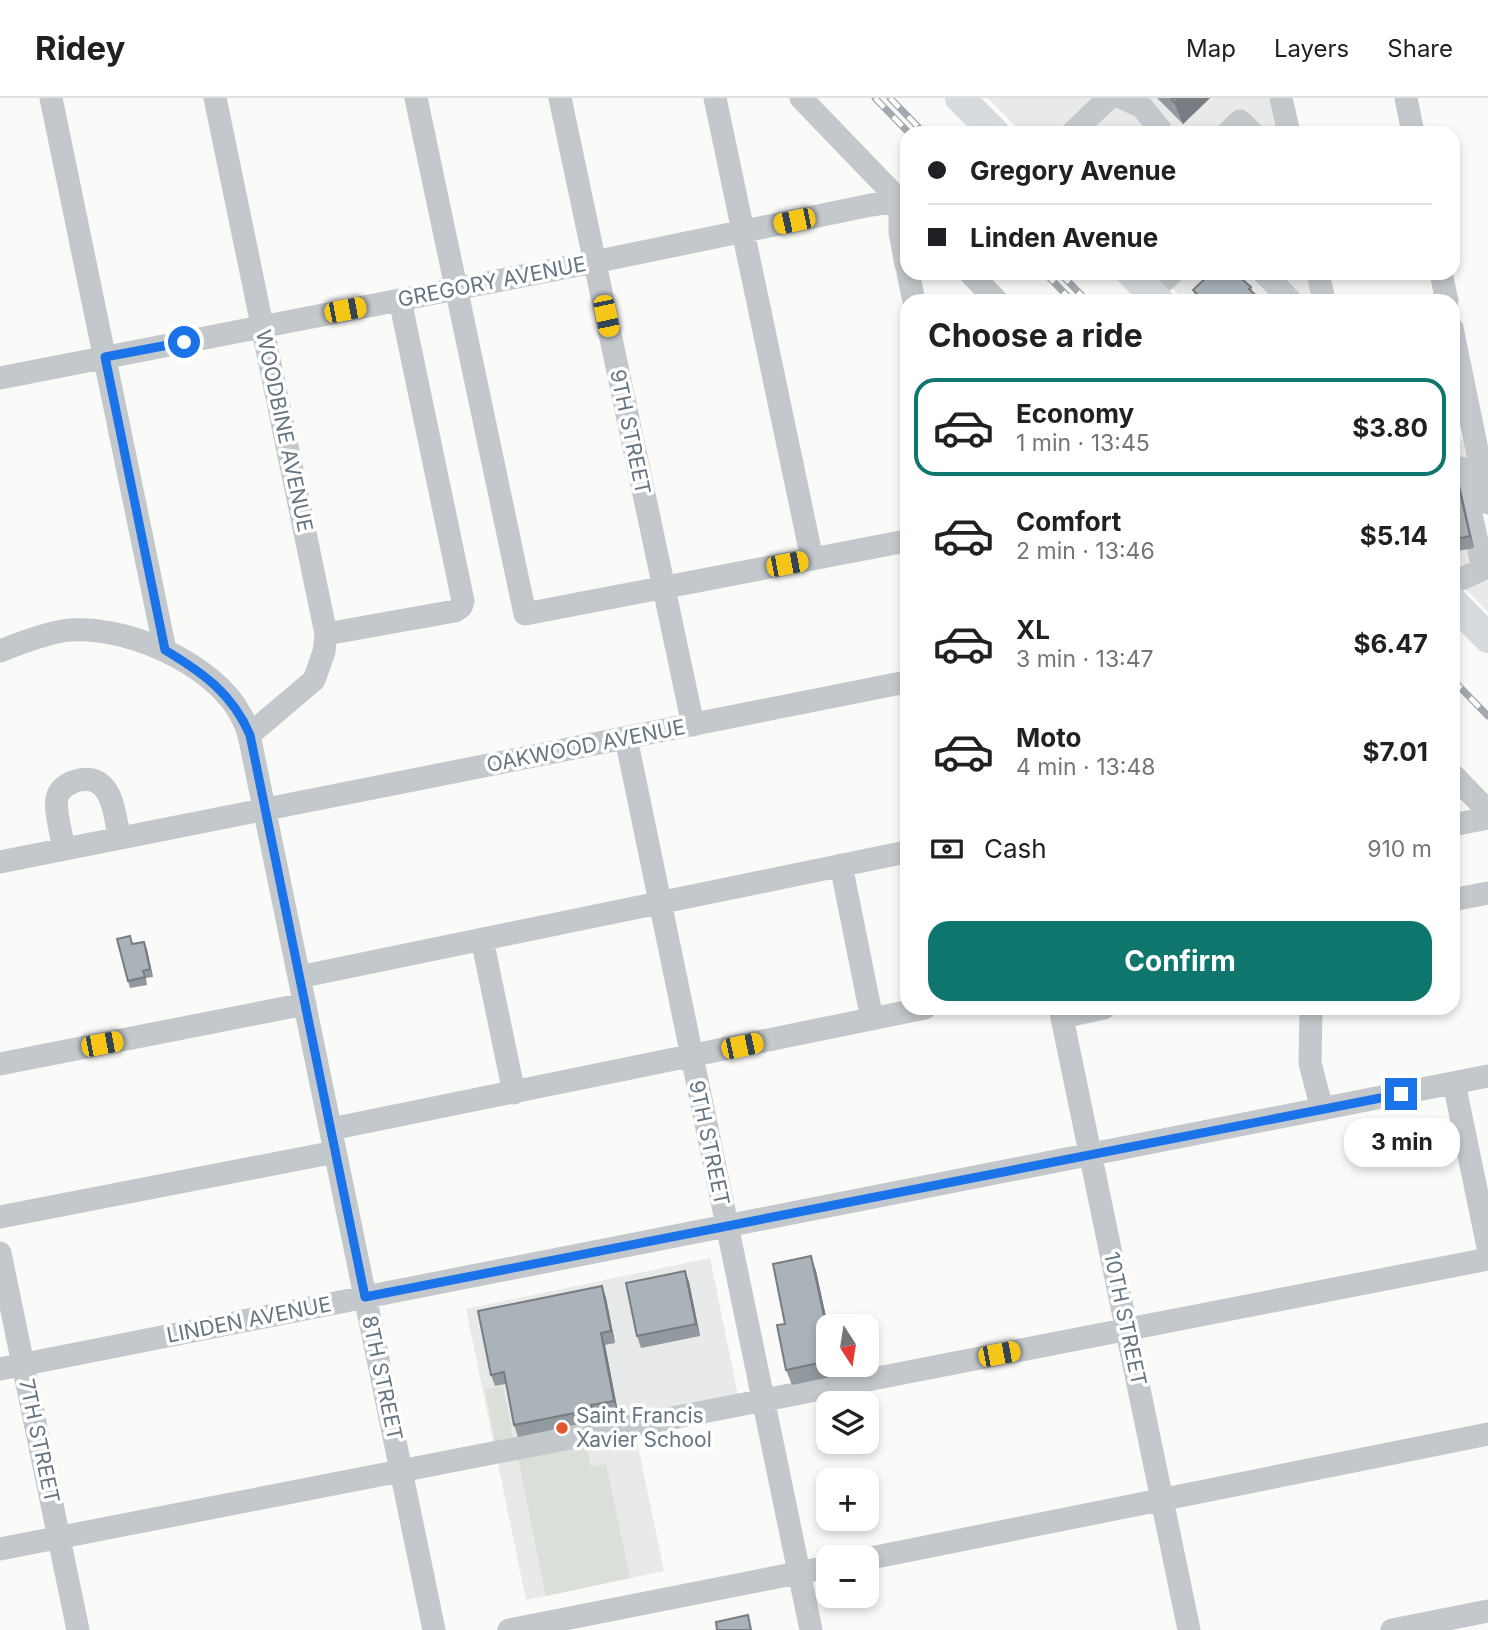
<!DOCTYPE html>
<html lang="en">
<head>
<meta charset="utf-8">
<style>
  :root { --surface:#fff; --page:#f2f2f2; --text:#202124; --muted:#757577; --line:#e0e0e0; --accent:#0f766e }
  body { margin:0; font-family:Inter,sans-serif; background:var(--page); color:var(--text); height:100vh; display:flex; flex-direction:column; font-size:26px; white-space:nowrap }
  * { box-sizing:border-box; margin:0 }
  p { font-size:23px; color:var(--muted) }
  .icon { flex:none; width:38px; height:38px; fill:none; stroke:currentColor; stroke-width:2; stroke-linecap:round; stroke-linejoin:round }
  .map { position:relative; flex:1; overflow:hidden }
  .drawer { position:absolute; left:900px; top:196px; width:560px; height:721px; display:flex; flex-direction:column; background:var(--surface); border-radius:21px; box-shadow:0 4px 10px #0003 }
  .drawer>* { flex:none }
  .hud { position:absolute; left:900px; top:28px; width:560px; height:154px; border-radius:21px; box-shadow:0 4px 10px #0003; display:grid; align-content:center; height:154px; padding:0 28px; background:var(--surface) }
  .needle { width:46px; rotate:168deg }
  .buttons { position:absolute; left:816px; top:1216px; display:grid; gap:14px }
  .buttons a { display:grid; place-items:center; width:63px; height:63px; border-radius:14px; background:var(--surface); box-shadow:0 4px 10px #0003; font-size:35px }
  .end { position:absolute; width:32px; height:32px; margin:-16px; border:9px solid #1a73e8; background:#fff; box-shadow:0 0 0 4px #fff }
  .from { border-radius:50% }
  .bubble { position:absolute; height:49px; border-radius:21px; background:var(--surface); box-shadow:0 4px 10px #0003; font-size:23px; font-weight:700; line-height:49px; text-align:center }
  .car { position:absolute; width:21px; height:42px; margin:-21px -10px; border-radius:9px; box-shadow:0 0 5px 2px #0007; background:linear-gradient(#f5c518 24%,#345 0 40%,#f5c518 0 76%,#345 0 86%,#f5c518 0) }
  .hud b { display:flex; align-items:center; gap:24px; height:66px; font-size:26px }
  .hud b+b { border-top:2px solid var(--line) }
  .hud i { width:18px; height:18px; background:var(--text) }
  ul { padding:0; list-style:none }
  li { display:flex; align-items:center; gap:21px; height:98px; margin:0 14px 10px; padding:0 14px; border:4px solid transparent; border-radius:21px }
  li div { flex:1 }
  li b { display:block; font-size:26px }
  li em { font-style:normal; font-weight:700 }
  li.active { border-color:var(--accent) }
  li>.icon { width:63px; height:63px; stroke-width:1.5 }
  h2 { padding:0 28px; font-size:32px; line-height:84px }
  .pay { display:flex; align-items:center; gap:18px; height:77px; padding:0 28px; font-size:26px }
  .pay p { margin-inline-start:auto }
  .button { display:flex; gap:14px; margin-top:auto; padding:14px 28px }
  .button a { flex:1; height:80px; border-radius:21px; background:var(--accent); color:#fff; font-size:28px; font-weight:700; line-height:80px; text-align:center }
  header { display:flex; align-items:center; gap:42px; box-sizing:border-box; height:98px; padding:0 35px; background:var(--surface); border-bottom:2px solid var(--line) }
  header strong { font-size:33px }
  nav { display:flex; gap:38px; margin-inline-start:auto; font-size:24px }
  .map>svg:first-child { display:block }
</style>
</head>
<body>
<header>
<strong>Ridey</strong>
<nav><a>Map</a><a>Layers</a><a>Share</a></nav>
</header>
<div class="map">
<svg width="1488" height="1532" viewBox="0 0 1488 1532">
  <rect width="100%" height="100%" fill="#fafaf8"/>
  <path fill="#e8e9e9" d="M988,0H1274L1282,35H1022Z
    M1158,175H1311L1316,203H1185Z
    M1464,341L1488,450V514L1453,478L1452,344Z
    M710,1160L739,1302L633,1324L664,1473L526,1502L466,1211Z"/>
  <path fill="#dadfd7" d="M503,1288L513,1339L495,1343L485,1292Z
    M586,1346L591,1369L606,1366L630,1480L546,1498L518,1360Z"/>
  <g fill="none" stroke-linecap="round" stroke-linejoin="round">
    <path stroke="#c3c8cc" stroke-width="23" d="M51,0L165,552
      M215,0L326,536L324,554L314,582L249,637
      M416,0L525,516L906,443
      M560,0L693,627
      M715,0L812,461
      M801,0L906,109
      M1123,0L1142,9L1160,31L1156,35
      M1281,0L1289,35
      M1406,0L1413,35
      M1072,35L1109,0
      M1228,35L1240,23L1252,35
      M908,175L914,203
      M970,175L997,203
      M1264,175L1291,203
      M1318,175L1324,203
      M1441,175L1447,203
      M1151,195L1172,175
      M1452,230L1488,405
      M0,280L594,164L871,107L900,103V134L906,167
      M1452,372L1461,370L1483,471L1452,485
      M326,536L455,513L461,509L463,503L400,202
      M0,553C20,545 41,537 62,533C120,524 213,564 241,617C244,623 247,630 249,637L434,1532
      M626,640L811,1532
      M1452,676L1488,713
      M1452,727L1488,720
      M64,751C62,738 53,708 58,697C61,689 71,684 79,682C113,676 115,717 119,740
      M0,764L906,584
      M841,767L872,921
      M1452,802L1488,795
      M482,841L514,995
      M299,879L906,754
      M1060,910L1189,1532
      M1311,910L1310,965L1322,1011
      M1062,919L1104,910
      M0,966L305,906
      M1454,985L1488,1149
      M331,1031L925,910
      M0,1119L335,1054
      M0,1155L78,1532
      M0,1271L1488,978
      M0,1451L1488,1161
      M866,1461L1488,1336
      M509,1532L828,1469
      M1392,1532L1488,1513"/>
    <path stroke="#d6dbdf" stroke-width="30" d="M960,0L995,35
      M1131,175L1159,203
      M1452,503L1488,540"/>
    <defs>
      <path id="rail" d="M875,0L909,35
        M890,0L924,35
        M1045,175L1072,203
        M1060,175L1087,203
        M1452,581L1488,618"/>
    </defs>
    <use href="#rail" stroke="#a2aab0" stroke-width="7"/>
    <use href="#rail" stroke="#fff" stroke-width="4.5" stroke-dasharray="13" stroke-linecap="butt"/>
  </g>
  <path fill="#929a9f" d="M1157,0H1210L1183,26Z
    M1251,189L1253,195L1262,203H1197L1193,192Z
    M1452,368H1454L1458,379L1474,450L1452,454Z
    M144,844L153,879L146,880L147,887L130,890L128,883L133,846Z
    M811,1158L816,1173L828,1228V1267H844L845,1276L792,1287L786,1272L785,1226Z
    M685,1173L689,1184L700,1238L641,1250L637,1238Z
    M602,1188L606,1200L615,1245L605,1247L618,1314L595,1319L596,1321L589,1322V1324L518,1339L514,1327L506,1286L495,1288L491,1277Z"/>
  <path fill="#777d82" d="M1179,0H1210L1183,26L1174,4Z
    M1454,368L1458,379L1474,450L1470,438Z
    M144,844L147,851L153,879L150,871Z
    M811,1158L816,1173L828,1228V1235Z
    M685,1173L689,1184L700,1238L696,1226Z
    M602,1188L606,1200L615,1245L611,1233Z
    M601,1235L605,1247L618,1314L614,1303Z"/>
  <path fill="#aab3b9" stroke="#777d82" stroke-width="2" d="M1171,0H1179L1174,4Z
    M1211,175H1235L1251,189L1249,191L1262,203H1204L1193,192Z
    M1452,368H1454L1470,438L1452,442Z
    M130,838L132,846L144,844L150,871L143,873L145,879L128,883L117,841Z
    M811,1158L827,1232L828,1231V1263L786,1272L777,1227L785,1226L773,1166Z
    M685,1173L696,1226L637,1238L626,1185Z
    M602,1188L611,1233L601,1235L614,1303L591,1307L592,1309L584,1311L585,1313L514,1327L504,1274L491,1277L478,1213Z
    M748,1517L751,1532H717L716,1524Z"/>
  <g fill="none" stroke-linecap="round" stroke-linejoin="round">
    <path stroke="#1a73e8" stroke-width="9" d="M184,244L105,259L165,552C203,575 232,595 250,637L365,1199L1401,996"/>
  </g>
  <circle fill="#e4572e" stroke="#fff" stroke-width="2.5" cx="562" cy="1330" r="7"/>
  <g text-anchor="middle" stroke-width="7" stroke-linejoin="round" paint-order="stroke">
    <g font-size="21" fill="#657683" stroke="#fff">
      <text transform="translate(492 184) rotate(-11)" y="7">GREGORY AVENUE</text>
      <text transform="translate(284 333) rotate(78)" y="7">WOODBINE AVENUE</text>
      <text transform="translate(630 334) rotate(78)" y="7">9TH STREET</text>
      <text transform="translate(586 648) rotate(-11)" y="7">OAKWOOD AVENUE</text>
      <text transform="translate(709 1045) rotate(78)" y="7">9TH STREET</text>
      <text transform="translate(1125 1221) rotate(78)" y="7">10TH STREET</text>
      <text transform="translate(249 1222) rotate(-11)" y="7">LINDEN AVENUE</text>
      <text transform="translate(382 1280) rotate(78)" y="7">8TH STREET</text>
      <text transform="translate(39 1343) rotate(78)" y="7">7TH STREET</text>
    </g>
    <g font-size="21" fill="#657683" stroke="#fff" text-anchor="start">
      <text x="576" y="1325">Saint Francis<tspan x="576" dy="24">Xavier School</tspan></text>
    </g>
  </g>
</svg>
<div class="buttons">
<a><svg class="needle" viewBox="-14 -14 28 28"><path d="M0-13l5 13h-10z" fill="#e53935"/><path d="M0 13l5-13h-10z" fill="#757577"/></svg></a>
<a><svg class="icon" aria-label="layers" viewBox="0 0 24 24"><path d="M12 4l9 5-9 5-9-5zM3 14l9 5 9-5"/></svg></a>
<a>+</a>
<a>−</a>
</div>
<i class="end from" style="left:184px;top:244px"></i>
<i class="end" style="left:1401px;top:996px"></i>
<div class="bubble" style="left:1344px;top:1020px;width:116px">3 min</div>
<i class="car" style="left:794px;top:123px;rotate:258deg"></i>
<i class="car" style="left:345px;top:212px;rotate:79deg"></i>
<i class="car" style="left:606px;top:218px;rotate:168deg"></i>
<i class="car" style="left:787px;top:466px;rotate:79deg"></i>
<i class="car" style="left:102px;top:946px;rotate:79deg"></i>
<i class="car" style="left:742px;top:948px;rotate:78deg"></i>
<i class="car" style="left:999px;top:1256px;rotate:79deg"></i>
<div class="hud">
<b><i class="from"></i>Gregory Avenue</b>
<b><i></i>Linden Avenue</b>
</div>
<section class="drawer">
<h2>Choose a ride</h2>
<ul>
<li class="active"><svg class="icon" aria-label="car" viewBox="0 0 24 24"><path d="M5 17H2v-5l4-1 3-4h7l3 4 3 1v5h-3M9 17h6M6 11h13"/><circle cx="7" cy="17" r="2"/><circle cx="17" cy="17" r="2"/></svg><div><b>Economy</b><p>1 min · 13:45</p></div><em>$3.80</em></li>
<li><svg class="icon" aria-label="car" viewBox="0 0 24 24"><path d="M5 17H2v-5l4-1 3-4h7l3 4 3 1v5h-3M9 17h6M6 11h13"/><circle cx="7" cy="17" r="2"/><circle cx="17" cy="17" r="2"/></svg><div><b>Comfort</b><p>2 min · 13:46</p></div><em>$5.14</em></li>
<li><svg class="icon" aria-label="car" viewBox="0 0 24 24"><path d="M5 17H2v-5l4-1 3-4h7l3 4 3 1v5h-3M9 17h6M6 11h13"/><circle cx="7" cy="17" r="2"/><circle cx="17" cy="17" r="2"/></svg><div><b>XL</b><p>3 min · 13:47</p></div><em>$6.47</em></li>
<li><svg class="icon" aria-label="car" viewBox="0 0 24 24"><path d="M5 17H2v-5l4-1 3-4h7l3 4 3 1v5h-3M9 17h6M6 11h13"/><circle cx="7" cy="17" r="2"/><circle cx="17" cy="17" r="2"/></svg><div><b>Moto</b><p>4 min · 13:48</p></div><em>$7.01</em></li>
</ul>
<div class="pay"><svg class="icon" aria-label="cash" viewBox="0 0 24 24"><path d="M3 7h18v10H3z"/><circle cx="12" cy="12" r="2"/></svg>Cash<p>910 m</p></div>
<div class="button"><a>Confirm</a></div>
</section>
</div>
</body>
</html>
